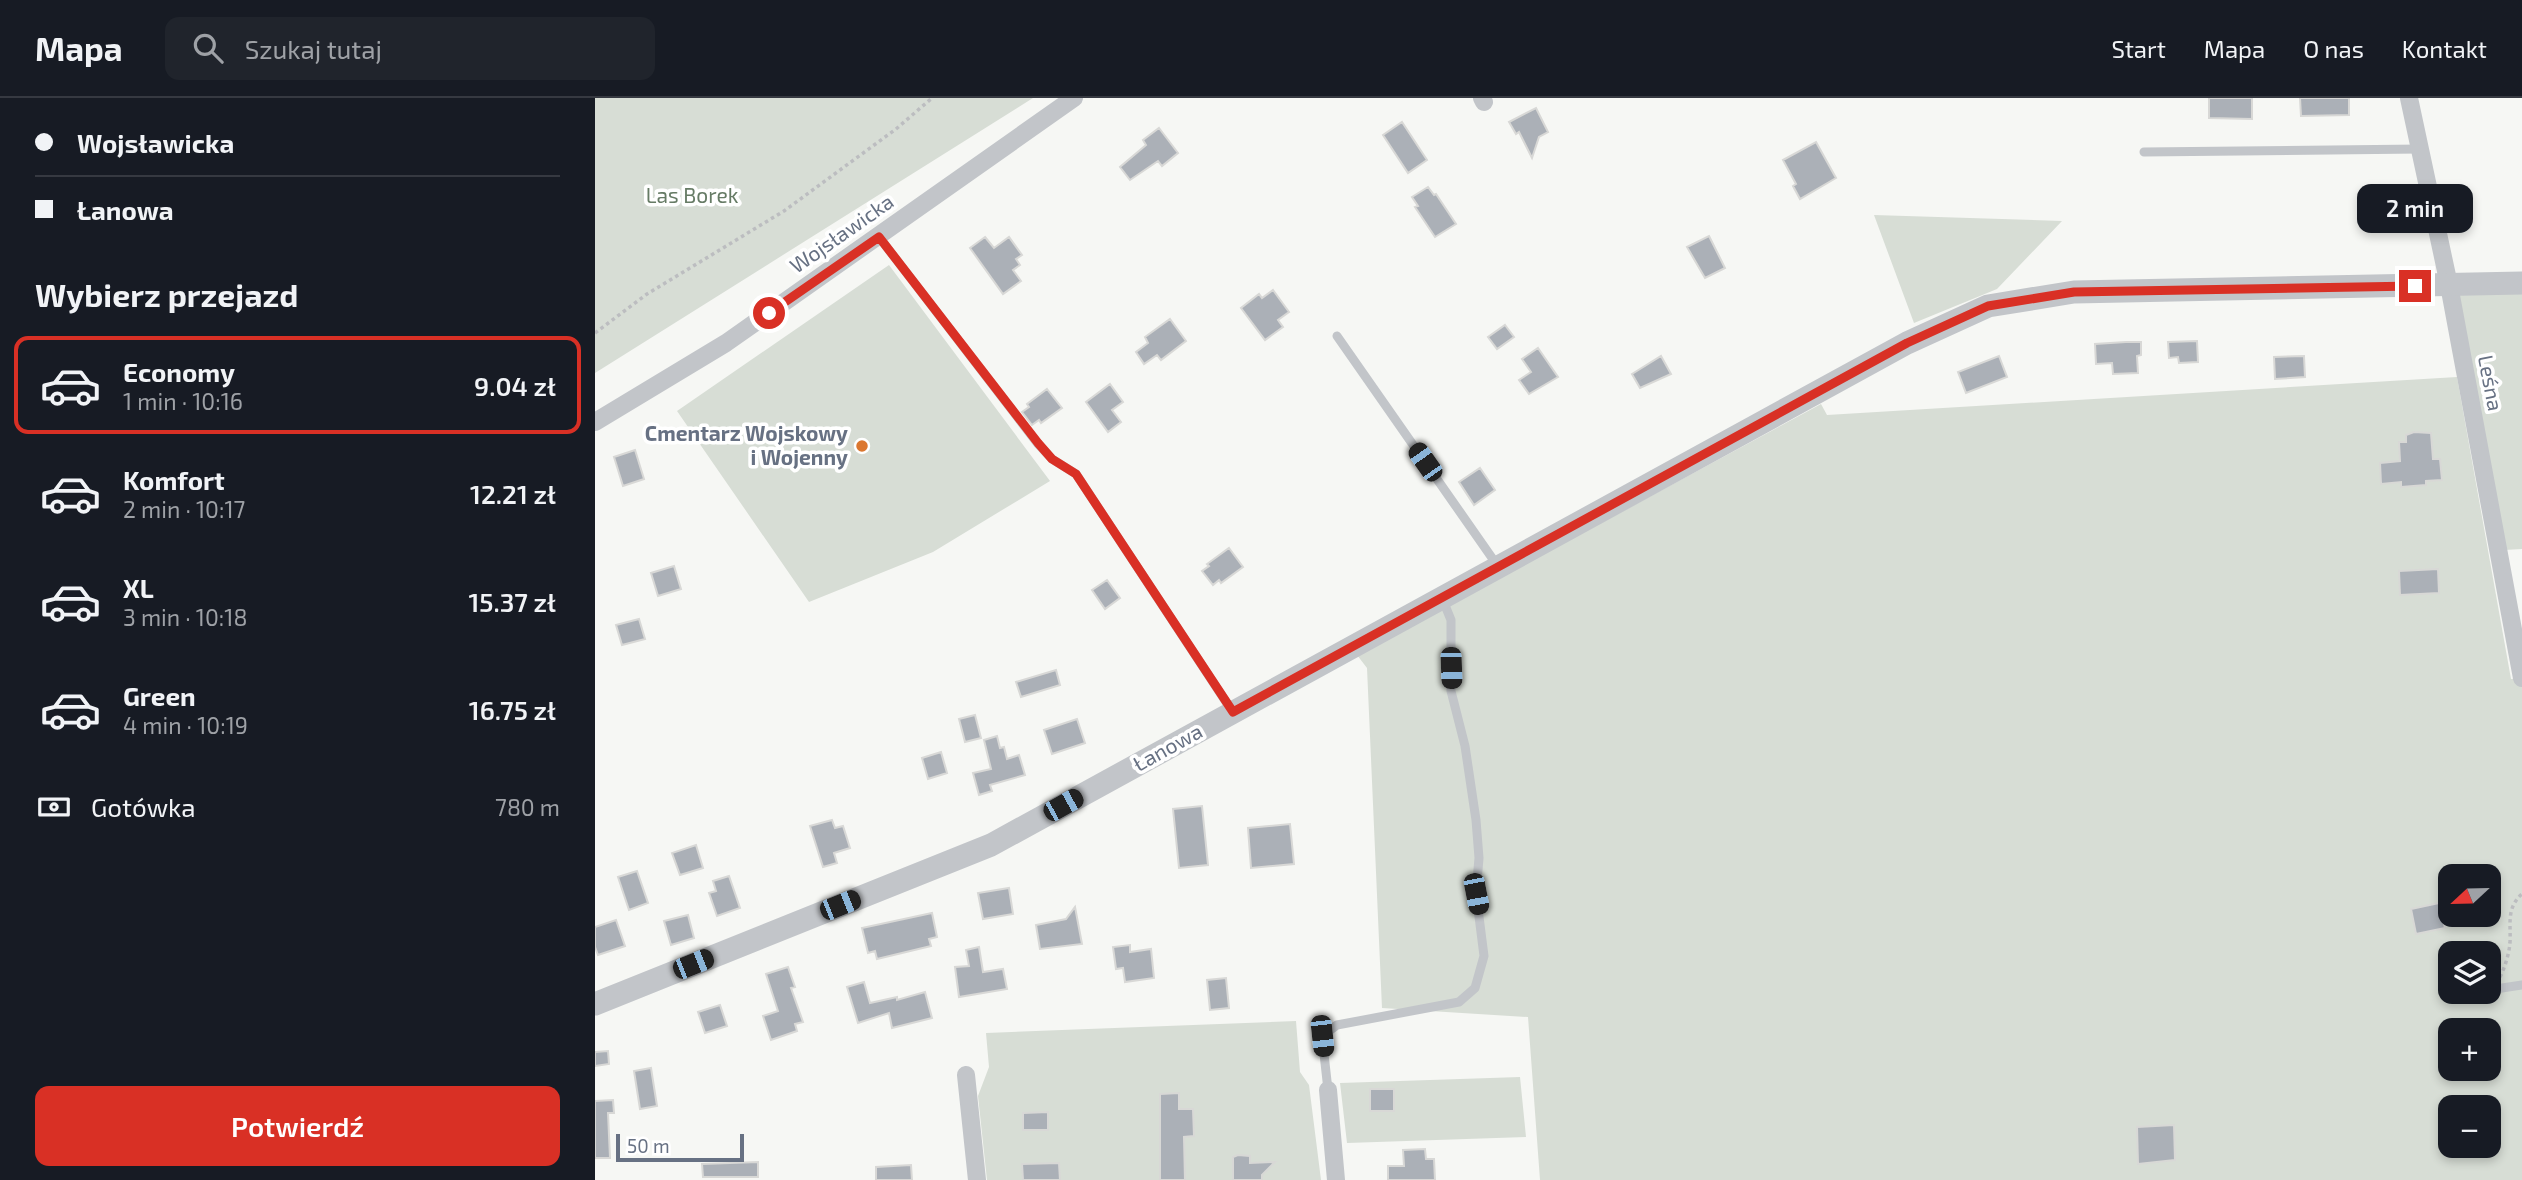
<!DOCTYPE html>
<html lang="pl">
<head>
<meta charset="utf-8">
<style>
  :root { --surface:#171b24; --page:#20242c; --text:#f1f3f6; --muted:#9ea1a6; --line:#363941; --accent:#d93025 }
  body { margin:0; font-family:"Exo 2",sans-serif; background:var(--page); color:var(--text); height:100vh; display:flex; flex-direction:column; font-size:26px; white-space:nowrap }
  * { box-sizing:border-box; margin:0 }
  p { font-size:23px; color:var(--muted) }
  .icon { flex:none; width:38px; height:38px; fill:none; stroke:currentColor; stroke-width:2; stroke-linecap:round; stroke-linejoin:round }
  .map { position:relative; flex:1; overflow:hidden }
  .side { display:flex; flex-direction:column; background:var(--surface); width:595px }
  .side>* { flex:none }
  .guide { display:grid; align-content:center; height:154px; padding:0 35px; background:var(--surface) }
  .needle { width:46px; rotate:248deg }
  .fabs { position:absolute; left:1843px; top:766px; display:grid; gap:14px }
  .fabs a { display:grid; place-items:center; width:63px; height:63px; border-radius:14px; background:var(--surface); box-shadow:0 4px 10px #0003; font-size:35px }
  .scale { position:absolute; left:21px; bottom:18px; width:128px; box-sizing:border-box; padding-left:7px; border:4px solid #677183; border-top:0; font-size:19px; line-height:24px; white-space:nowrap; color:#677183; -webkit-text-stroke:5px #fff; paint-order:stroke }
  .end { position:absolute; width:32px; height:32px; margin:-16px; border:9px solid #d93025; background:#fff; box-shadow:0 0 0 4px #fff }
  .from { border-radius:50% }
  .bubble { position:absolute; height:49px; border-radius:14px; background:var(--surface); box-shadow:0 4px 10px #0003; font-size:23px; font-weight:600; line-height:49px; text-align:center }
  .car { position:absolute; width:21px; height:42px; margin:-21px -10px; border-radius:9px; box-shadow:0 0 5px 2px #0007; background:linear-gradient(#222 24%,#8ab4d8 0 40%,#222 0 76%,#8ab4d8 0 86%,#222 0) }
  .guide b { display:flex; align-items:center; gap:24px; height:66px; font-size:26px }
  .guide b+b { border-top:2px solid var(--line) }
  .guide i { width:18px; height:18px; background:var(--text) }
  ul { padding:0; list-style:none }
  li { display:flex; align-items:center; gap:21px; height:98px; margin:0 14px 10px; padding:0 21px; border:4px solid transparent; border-radius:14px }
  li div { flex:1 }
  li b { display:block; font-size:26px }
  li em { font-style:normal; font-weight:600 }
  li.current { border-color:var(--accent) }
  li>.icon { width:63px; height:63px; stroke-width:1.5 }
  h2 { padding:0 35px; font-size:32px; line-height:84px }
  .pay { display:flex; align-items:center; gap:18px; height:77px; padding:0 35px; font-size:26px }
  .pay p { margin-inline-start:auto }
  .primary-button { display:flex; gap:14px; margin-top:auto; padding:14px 35px }
  .primary-button a { flex:1; height:80px; border-radius:14px; background:var(--accent); color:#fff; font-size:28px; font-weight:600; line-height:80px; text-align:center }
  header { display:flex; align-items:center; gap:42px; box-sizing:border-box; height:98px; padding:0 35px; background:var(--surface); border-bottom:2px solid var(--line) }
  header strong { font-size:33px }
  nav { display:flex; gap:38px; margin-inline-start:auto; font-size:24px }
  .search { width:490px; height:63px; background:var(--page); display:flex; align-items:center; gap:18px; box-sizing:border-box; padding:0 24px; border-radius:14px; color:var(--muted); font-size:26px }
  main { display:flex; flex:1; min-height:0 }
  .map>svg:first-child { display:block }
</style>
</head>
<body>
<header>
<strong>Mapa</strong>
<div class="search"><svg class="icon" aria-label="search" viewBox="0 0 24 24"><circle cx="10" cy="10" r="6"/><path d="M15 15l6 6"/></svg>Szukaj tutaj</div>
<nav><a>Start</a><a>Mapa</a><a>O nas</a><a>Kontakt</a></nav>
</header>
<main>
<section class="side">
<div class="guide">
<b><i class="from"></i>Wojsławicka</b>
<b><i></i>Łanowa</b>
</div>
<h2>Wybierz przejazd</h2>
<ul>
<li class="current"><svg class="icon" aria-label="car" viewBox="0 0 24 24"><path d="M5 17H2v-5l4-1 3-4h7l3 4 3 1v5h-3M9 17h6M6 11h13"/><circle cx="7" cy="17" r="2"/><circle cx="17" cy="17" r="2"/></svg><div><b>Economy</b><p>1 min · 10:16</p></div><em>9.04 zł</em></li>
<li><svg class="icon" aria-label="car" viewBox="0 0 24 24"><path d="M5 17H2v-5l4-1 3-4h7l3 4 3 1v5h-3M9 17h6M6 11h13"/><circle cx="7" cy="17" r="2"/><circle cx="17" cy="17" r="2"/></svg><div><b>Komfort</b><p>2 min · 10:17</p></div><em>12.21 zł</em></li>
<li><svg class="icon" aria-label="car" viewBox="0 0 24 24"><path d="M5 17H2v-5l4-1 3-4h7l3 4 3 1v5h-3M9 17h6M6 11h13"/><circle cx="7" cy="17" r="2"/><circle cx="17" cy="17" r="2"/></svg><div><b>XL</b><p>3 min · 10:18</p></div><em>15.37 zł</em></li>
<li><svg class="icon" aria-label="car" viewBox="0 0 24 24"><path d="M5 17H2v-5l4-1 3-4h7l3 4 3 1v5h-3M9 17h6M6 11h13"/><circle cx="7" cy="17" r="2"/><circle cx="17" cy="17" r="2"/></svg><div><b>Green</b><p>4 min · 10:19</p></div><em>16.75 zł</em></li>
</ul>
<div class="pay"><svg class="icon" aria-label="cash" viewBox="0 0 24 24"><path d="M3 7h18v10H3z"/><circle cx="12" cy="12" r="2"/></svg>Gotówka<p>780 m</p></div>
<div class="primary-button"><a>Potwierdź</a></div>
</section>
<div class="map">
<svg width="1927" height="1082" viewBox="0 0 1927 1082">
  <rect width="100%" height="100%" fill="#f6f7f4"/>
  <path fill="#d7ddd5" fill-rule="evenodd" d="M0,0H438L0,275Z
    M1279,117L1467,123L1402,191L1319,225Z
    M294,167L455,383L338,454L214,504L82,313Z
    M1927,195V451L1909,452L1863,197Z
    M1862,279L1916,581L1927,580V1082H945L933,919L787,910L772,570L762,557L1226,306L1232,317ZM1855,779H1894V817H1855ZM1855,856H1894V894H1855ZM1855,933H1894V971H1855ZM1855,1010H1894V1048H1855Z
    M701,923L705,974L714,987L726,1082H392L383,998L394,969L391,935Z
    M925,979L931,1039L752,1045L745,985Z"/>
  <path fill="#abb0b7" stroke="#d8d8d6" stroke-width="2" d="M1614,0H1657V21L1614,20Z
    M1705,0H1754V17L1706,18Z
    M941,10L953,34L944,39L937,60L924,34L921,36L914,24Z
    M807,24L832,62L813,75L788,37Z
    M564,30L583,55L567,68L563,63L535,82L525,69L551,47L548,42Z
    M1221,44L1241,80L1205,101L1198,88L1201,86L1188,62Z
    M833,89L839,97L841,96L861,126L840,139L820,109L823,108L817,99Z
    M1114,138L1130,170L1110,180L1092,149Z
    M390,139L399,150L414,139L427,157L421,161L425,167L418,172L426,183L408,196L375,150Z
    M678,192L694,214L683,222L688,229L670,242L646,210L664,196L667,200Z
    M575,221L591,243L566,262L562,257L549,266L541,254L553,245L550,239Z
    M910,227L919,239L902,251L893,239Z
    M1602,243L1603,264L1584,265L1583,259L1574,260L1573,244Z
    M1531,244H1546V257L1542,258L1543,275L1518,276L1517,265L1501,266L1500,246Z
    M943,250L963,279L934,296L924,282L936,274L927,261Z
    M1066,258L1076,276L1045,290L1037,276Z
    M1404,258L1412,279L1371,295L1363,274Z
    M1709,258L1710,279L1680,281L1679,259Z
    M515,286L528,304L517,312L526,324L513,334L491,304Z
    M452,291L467,310L446,325L444,322L437,327L427,314L434,309L432,306Z
    M1819,334L1836,335L1838,361H1845L1847,382L1831,383V387L1806,389V384L1786,386L1785,365L1805,363L1804,344H1811V337Z
    M40,352L49,381L28,388L19,359Z
    M885,370L900,392L879,407L864,384Z
    M634,450L648,469L626,485L624,482L618,487L607,473L614,468L612,466Z
    M79,468L86,491L63,498L56,475Z
    M1843,471L1844,495L1805,497L1804,473Z
    M512,482L525,500L510,511L497,492Z
    M44,521L50,541L27,547L21,527Z
    M461,572L465,587L426,599L421,584Z
    M380,617L386,640L370,644L364,621Z
    M482,621L490,645L457,656L449,632Z
    M402,638L405,650L409,649L412,661L424,657L430,677L395,687L397,693L384,697L378,675L396,671L389,642Z
    M346,654L352,675L333,681L327,660Z
    M607,708L613,767L584,770L578,711Z
    M237,722L240,730L248,728L255,750L239,755L242,765L228,769L215,728Z
    M695,726L699,766L656,770L653,730Z
    M101,747L108,770L85,777L77,755Z
    M42,773L53,805L34,812L23,779Z
    M134,778L145,810L122,818L114,795L121,793L118,783Z
    M414,790L418,816L388,821L383,795Z
    M1844,805L1850,830L1821,836L1816,811Z
    M480,809L487,846L445,851L441,827L471,821Z
    M337,815L342,839L334,841L336,848L282,861L280,853L273,855L267,830Z
    M93,817L99,840L76,847L69,823Z
    M21,822L30,848L3,857L0,849V829Z
    M535,847V854L556,851L559,880L530,884L528,870L521,871L518,849Z
    M384,849L388,874L408,871L412,891L364,899L360,869L374,868L371,852Z
    M193,869L200,889L196,890L208,924L200,926L202,933L176,942L168,918L183,913L171,876Z
    M631,880L634,910L615,912L612,882Z
    M269,884L275,905L302,899V902L330,894L337,920L297,930L294,915L263,925L252,889Z
    M125,907L132,928L110,935L103,914Z
    M13,953L14,966L0,968V954Z
    M56,970L62,1008L45,1011L39,973Z
    M775,991H799V1013H775Z
    M584,995V1011H598L599,1038L589,1039L590,1082H565V996Z
    M18,1002L19,1015H13L15,1060H0V1003Z
    M453,1014V1032H428V1015Z
    M1579,1027L1580,1062L1543,1066L1542,1029Z
    M830,1051L831,1061H839L840,1082H793V1068H809L808,1052Z
    M643,1057L655,1058V1065L680,1064L667,1077V1082H638V1059Z
    M163,1064V1079H108L107,1066Z
    M464,1065L465,1082H428L427,1066Z
    M316,1067L317,1082H281V1069Z"/>
  <g fill="none" stroke-linecap="round" stroke-linejoin="round">
    <path stroke="#bcbdc0" stroke-width="3.5" stroke-dasharray="3.5 3.5" stroke-linecap="butt" d="M0,235L52,196L189,113L301,31L337,0
      M1905,879C1910,869 1914,856 1915,845C1916,826 1911,810 1927,796"/>
    <path stroke="#c2c5c9" stroke-width="9" d="M1549,54L1825,51
      M284,139L443,346L457,361L481,376L637,613
      M742,238L902,467
      M1894,892L1927,887
      M733,992L727,938L742,927L864,904L880,890L889,858L881,795L884,760L881,722L870,648L856,593V522L847,500"/>
    <path stroke="#c2c5c9" stroke-width="18" d="M887,0L889,4
      M1814,0L1854,187L1927,580
      M0,324L131,245L479,0
      M371,977L382,1082
      M733,992L741,1082"/>
    <path stroke="#c2c5c9" stroke-width="23" d="M0,906L396,747L1312,245L1393,208L1479,194L1927,185"/>
  </g>
  <g fill="none" stroke-linecap="round" stroke-linejoin="round">
    <path stroke="#d93025" stroke-width="9" d="M174,215L284,139L443,345L457,361L481,376L638,614L1312,245L1393,208L1479,194L1820,188"/>
  </g>
  <circle fill="#db772f" stroke="#fff" stroke-width="2.5" cx="267" cy="348" r="7"/>
  <g text-anchor="middle" stroke-width="7" stroke-linejoin="round" paint-order="stroke">
    <g font-size="21" fill="#667b65" stroke="#fff">
      <text x="97" y="105">Las Borek</text>
    </g>
    <g font-size="21" fill="#677183" stroke="#fff">
      <text transform="translate(247 136) rotate(-35)" y="7">Wojsławicka</text>
      <text transform="translate(1895 285) rotate(79)" y="7">Leśna</text>
      <text transform="translate(573 650) rotate(-29)" y="7">Łanowa</text>
    </g>
    <g font-size="21" font-weight="bold" fill="#677183" stroke="#fff" text-anchor="end">
      <text x="253" y="343">Cmentarz Wojskowy<tspan x="253" dy="24">i Wojenny</tspan></text>
    </g>
  </g>
</svg>
<div class="fabs">
<a><svg class="needle" viewBox="-14 -14 28 28"><path d="M0-13l5 13h-10z" fill="#e53935"/><path d="M0 13l5-13h-10z" fill="#9ea1a6"/></svg></a>
<a><svg class="icon" aria-label="layers" viewBox="0 0 24 24"><path d="M12 4l9 5-9 5-9-5zM3 14l9 5 9-5"/></svg></a>
<a>+</a>
<a>−</a>
</div>
<div class="scale">50 m</div>
<i class="end from" style="left:174px;top:215px"></i>
<i class="end" style="left:1820px;top:188px"></i>
<div class="bubble" style="left:1762px;top:86px;width:116px">2 min</div>
<i class="car" style="left:830px;top:364px;rotate:325deg"></i>
<i class="car" style="left:856px;top:570px;rotate:178deg"></i>
<i class="car" style="left:468px;top:707px;rotate:61deg"></i>
<i class="car" style="left:881px;top:796px;rotate:169deg"></i>
<i class="car" style="left:245px;top:807px;rotate:68deg"></i>
<i class="car" style="left:98px;top:866px;rotate:68deg"></i>
<i class="car" style="left:727px;top:938px;rotate:174deg"></i>
</div>
</main>
</body>
</html>
